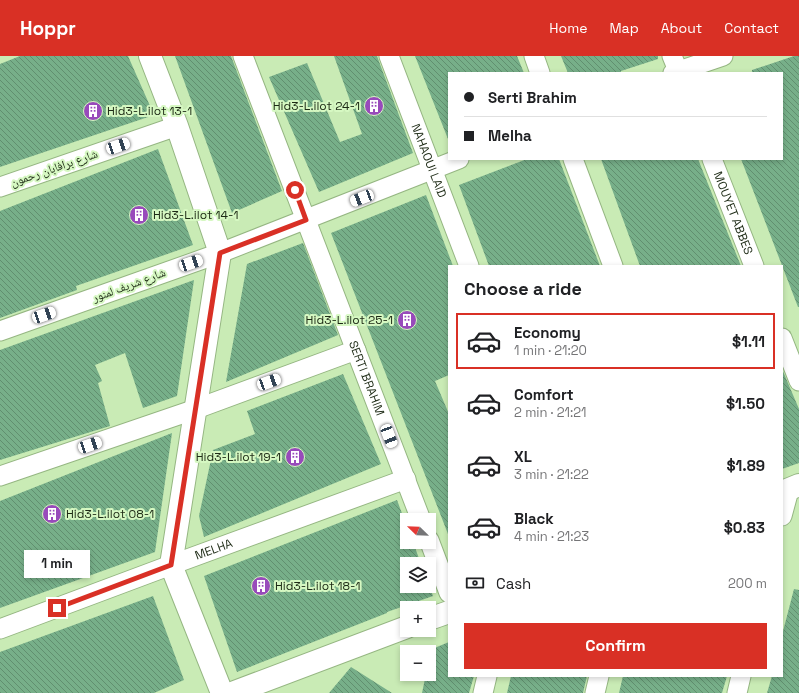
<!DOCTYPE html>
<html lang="en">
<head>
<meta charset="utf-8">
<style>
  :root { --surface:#fff; --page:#f2f2f2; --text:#202124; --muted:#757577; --line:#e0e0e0; --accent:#d93025 }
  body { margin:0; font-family:"Space Grotesk","Noto Naskh Arabic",sans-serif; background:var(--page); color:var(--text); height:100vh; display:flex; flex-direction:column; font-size:15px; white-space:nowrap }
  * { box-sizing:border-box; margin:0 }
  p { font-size:13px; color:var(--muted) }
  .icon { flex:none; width:22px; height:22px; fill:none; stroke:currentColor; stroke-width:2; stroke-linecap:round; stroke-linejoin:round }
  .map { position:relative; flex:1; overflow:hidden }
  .drawer { position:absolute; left:448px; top:209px; width:335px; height:412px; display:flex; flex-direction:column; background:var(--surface); border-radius:0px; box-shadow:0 2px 6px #0003 }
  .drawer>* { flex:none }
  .top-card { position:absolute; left:448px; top:16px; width:335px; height:88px; border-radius:0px; box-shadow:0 2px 6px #0003; display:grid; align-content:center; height:88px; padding:0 16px; background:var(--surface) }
  .needle { width:26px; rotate:293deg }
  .fabs { position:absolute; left:400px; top:457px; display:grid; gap:8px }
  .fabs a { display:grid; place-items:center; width:36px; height:36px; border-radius:0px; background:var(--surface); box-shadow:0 2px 6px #0003; font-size:20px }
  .end { position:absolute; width:18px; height:18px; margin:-9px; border:5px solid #d93025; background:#fff; box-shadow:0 0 0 2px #fff }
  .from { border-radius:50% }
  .bubble { position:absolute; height:28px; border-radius:0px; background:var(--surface); box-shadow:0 2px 6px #0003; font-size:13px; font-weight:800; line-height:28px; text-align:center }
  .car { position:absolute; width:12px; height:24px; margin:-12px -6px; border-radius:5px; box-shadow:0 0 3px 1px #0007; background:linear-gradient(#fff 24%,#345 0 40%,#fff 0 76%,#345 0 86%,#fff 0) }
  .top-card b { display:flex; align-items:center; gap:14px; height:38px; font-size:15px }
  .top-card b+b { border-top:1px solid var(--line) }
  .top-card i { width:10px; height:10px; background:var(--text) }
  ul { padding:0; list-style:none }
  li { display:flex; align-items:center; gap:12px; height:56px; margin:0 8px 6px; padding:0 8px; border:2px solid transparent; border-radius:0px }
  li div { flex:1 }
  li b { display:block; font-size:15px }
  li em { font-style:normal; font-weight:800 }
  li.active { border-color:var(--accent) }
  li>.icon { width:36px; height:36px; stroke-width:1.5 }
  h2 { padding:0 16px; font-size:18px; line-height:48px }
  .pay { display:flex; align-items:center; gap:10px; height:44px; padding:0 16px; font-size:15px }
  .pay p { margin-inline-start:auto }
  .cta { display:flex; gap:8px; margin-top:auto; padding:8px 16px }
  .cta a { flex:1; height:46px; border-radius:0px; background:var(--accent); color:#fff; font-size:16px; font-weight:800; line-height:46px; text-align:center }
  header { display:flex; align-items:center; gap:24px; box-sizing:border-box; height:56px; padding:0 20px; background:var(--accent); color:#fff }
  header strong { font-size:19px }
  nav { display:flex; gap:22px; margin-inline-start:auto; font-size:14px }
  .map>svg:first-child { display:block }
</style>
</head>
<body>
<header>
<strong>Hoppr</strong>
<nav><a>Home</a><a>Map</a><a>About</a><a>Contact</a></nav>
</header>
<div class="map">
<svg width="799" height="637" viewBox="0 0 799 637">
  <defs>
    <pattern id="building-back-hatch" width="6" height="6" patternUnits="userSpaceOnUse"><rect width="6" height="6" fill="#77af89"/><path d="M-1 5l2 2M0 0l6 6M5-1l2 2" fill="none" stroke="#618f6f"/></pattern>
  </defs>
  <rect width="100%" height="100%" fill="#c9ebb5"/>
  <path fill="url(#building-back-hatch)" d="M20,0H128L154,59L0,111V8Z
    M175,0H231L282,135L232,157Z
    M334,0H377L413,97L319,136L269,21L307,7L340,86L362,78Z
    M415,0H517L524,17H449L448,83Z
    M561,0H658V3L621,15V17H568Z
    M794,0H799V251H798L741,103H782V17H752V14Z
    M158,93L193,189L76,230L77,234L0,262V155Z
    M527,103H559L600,210H489L459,129Z
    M601,103H698L741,210H640Z
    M426,139L453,210H449V319L435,325L449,358V478H448L331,177Z
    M303,187L338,279L226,326L247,208Z
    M194,224L177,340L143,352L125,297L95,309L102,325L98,327L110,370L0,404V294Z
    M782,313L799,353V407L782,413Z
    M343,318L381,408L204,481L199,460L213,394L255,378L247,355Z
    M172,377L155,496L0,552V445Z
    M397,444L407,471V486H413L421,508H407V530H429L433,540L387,556V557L237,616L204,520Z
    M794,533L799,534V637H767L772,620H782V579Z
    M153,540L184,624L154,637H0V596Z
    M449,586V620H474L469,637H422L426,618H429V605L432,593Z
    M351,611L392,637H329Z
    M511,620H587L583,637H507Z
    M623,620H727L722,637H619Z"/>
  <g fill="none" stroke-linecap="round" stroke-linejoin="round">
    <defs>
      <g id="minor">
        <path id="s1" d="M243,0L421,464"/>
        <path id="s2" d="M389,0L469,210"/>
        <path d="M534,0L540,17"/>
        <path d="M672,0L679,17"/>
        <path d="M673,17L723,0"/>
        <path d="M573,103L613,210"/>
        <path id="s3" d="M712,103L754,210"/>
        <path d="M0,131L177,70"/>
        <path d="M0,275L220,197L459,103"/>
        <path d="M782,282L799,325"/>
        <path d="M0,420L196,353L356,294"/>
        <path d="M782,460L789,434"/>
        <path d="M429,484L449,537"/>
        <path id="s4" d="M0,573L171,509L406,423"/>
        <path d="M483,637L487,620"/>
        <path d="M595,637L599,620"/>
        <path d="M737,637L741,620"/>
      </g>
      <path id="tertiary" d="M150,0L177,70L220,197L171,509L222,637
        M782,436L799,429
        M429,563L449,556
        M232,637L407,571"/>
    </defs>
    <use href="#minor" stroke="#95b682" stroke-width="21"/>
    <use href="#tertiary" stroke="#95b682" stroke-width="24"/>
    <use href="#minor" stroke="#fff" stroke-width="19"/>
    <use href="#tertiary" stroke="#fff" stroke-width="22"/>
  </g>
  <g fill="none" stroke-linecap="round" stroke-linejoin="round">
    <path stroke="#d93025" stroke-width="5" d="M57,552L171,509L220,197L306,164L295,134"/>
  </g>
  <defs>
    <symbol id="building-disc" viewBox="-11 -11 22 22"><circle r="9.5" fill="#984abb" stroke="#d6f8c2"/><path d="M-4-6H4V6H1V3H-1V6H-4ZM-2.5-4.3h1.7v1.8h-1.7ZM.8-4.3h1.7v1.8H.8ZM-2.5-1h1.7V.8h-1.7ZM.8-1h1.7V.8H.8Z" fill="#fff"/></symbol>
  </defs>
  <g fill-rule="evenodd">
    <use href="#building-disc" x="363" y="39" width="22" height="22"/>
    <use href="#building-disc" x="82" y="44" width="22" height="22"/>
    <use href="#building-disc" x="128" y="148" width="22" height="22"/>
    <use href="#building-disc" x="396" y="253" width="22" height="22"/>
    <use href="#building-disc" x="284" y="390" width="22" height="22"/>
    <use href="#building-disc" x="41" y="447" width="22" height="22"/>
    <use href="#building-disc" x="250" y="519" width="22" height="22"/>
  </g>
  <g text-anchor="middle" stroke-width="4" stroke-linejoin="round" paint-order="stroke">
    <g font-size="12" fill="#1d2a15" stroke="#d6f8c2" text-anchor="start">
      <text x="360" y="54" text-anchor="end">Hid3-L.ilot 24-1</text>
      <text x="107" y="59">Hid3-L.ilot 13-1</text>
      <text x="153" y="163">Hid3-L.ilot 14-1</text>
      <text x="393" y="268" text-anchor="end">Hid3-L.ilot 25-1</text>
      <text x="281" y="405" text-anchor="end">Hid3-L.ilot 19-1</text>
      <text x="66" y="462">Hid3-L.ilot 08-1</text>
      <text x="275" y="534">Hid3-L.ilot 18-1</text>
    </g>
    <g font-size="12" fill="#1d2a15" stroke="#d6f8c2">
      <text dy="4" stroke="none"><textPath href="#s2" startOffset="112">NAHAOUI LAID</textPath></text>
      <text transform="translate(54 112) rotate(-19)" y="4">شارع برافابان رحمون</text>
      <text dy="4" stroke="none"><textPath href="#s3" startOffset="58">MOUYET ABBES</textPath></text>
      <text transform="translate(129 229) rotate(-20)" y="4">شارع شريف لمنور</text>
      <text dy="4" stroke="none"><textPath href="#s1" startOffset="345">SERTI BRAHIM</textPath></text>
      <text dy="4" stroke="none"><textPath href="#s4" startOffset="228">MELHA</textPath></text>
    </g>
  </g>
</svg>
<div class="fabs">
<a><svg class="needle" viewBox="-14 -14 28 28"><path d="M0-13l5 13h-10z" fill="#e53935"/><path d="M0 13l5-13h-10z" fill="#757577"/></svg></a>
<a><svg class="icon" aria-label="layers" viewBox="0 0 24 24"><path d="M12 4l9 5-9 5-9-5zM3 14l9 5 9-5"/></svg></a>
<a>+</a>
<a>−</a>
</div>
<i class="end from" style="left:295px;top:134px"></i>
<i class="end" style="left:57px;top:552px"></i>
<div class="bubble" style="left:24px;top:494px;width:66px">1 min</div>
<i class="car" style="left:118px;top:90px;rotate:71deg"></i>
<i class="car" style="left:362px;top:142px;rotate:249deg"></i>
<i class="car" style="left:191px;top:207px;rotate:71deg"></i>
<i class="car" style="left:44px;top:259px;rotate:71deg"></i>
<i class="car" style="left:269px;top:326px;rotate:70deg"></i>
<i class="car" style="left:389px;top:380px;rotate:159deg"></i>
<i class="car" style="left:90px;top:389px;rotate:71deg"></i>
<div class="top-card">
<b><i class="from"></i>Serti Brahim</b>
<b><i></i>Melha</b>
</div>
<section class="drawer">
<h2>Choose a ride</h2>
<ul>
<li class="active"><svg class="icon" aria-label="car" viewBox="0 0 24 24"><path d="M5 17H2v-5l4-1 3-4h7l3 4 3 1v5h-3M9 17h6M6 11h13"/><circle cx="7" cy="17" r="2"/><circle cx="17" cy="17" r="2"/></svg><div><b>Economy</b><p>1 min · 21:20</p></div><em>$1.11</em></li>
<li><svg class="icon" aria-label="car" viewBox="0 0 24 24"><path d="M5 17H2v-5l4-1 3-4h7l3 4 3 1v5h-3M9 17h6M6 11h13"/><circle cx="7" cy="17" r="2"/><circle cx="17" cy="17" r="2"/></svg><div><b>Comfort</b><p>2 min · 21:21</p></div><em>$1.50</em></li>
<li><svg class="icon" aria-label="car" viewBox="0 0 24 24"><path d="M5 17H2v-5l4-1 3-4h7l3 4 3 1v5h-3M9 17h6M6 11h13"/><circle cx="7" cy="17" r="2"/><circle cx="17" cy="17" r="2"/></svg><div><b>XL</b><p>3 min · 21:22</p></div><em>$1.89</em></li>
<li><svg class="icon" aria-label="car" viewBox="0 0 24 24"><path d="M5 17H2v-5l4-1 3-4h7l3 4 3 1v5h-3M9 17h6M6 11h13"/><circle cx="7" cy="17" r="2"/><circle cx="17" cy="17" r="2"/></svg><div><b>Black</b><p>4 min · 21:23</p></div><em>$0.83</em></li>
</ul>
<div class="pay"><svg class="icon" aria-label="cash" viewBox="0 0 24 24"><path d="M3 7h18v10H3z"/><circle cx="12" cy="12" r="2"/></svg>Cash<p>200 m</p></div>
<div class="cta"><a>Confirm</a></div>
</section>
</div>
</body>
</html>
